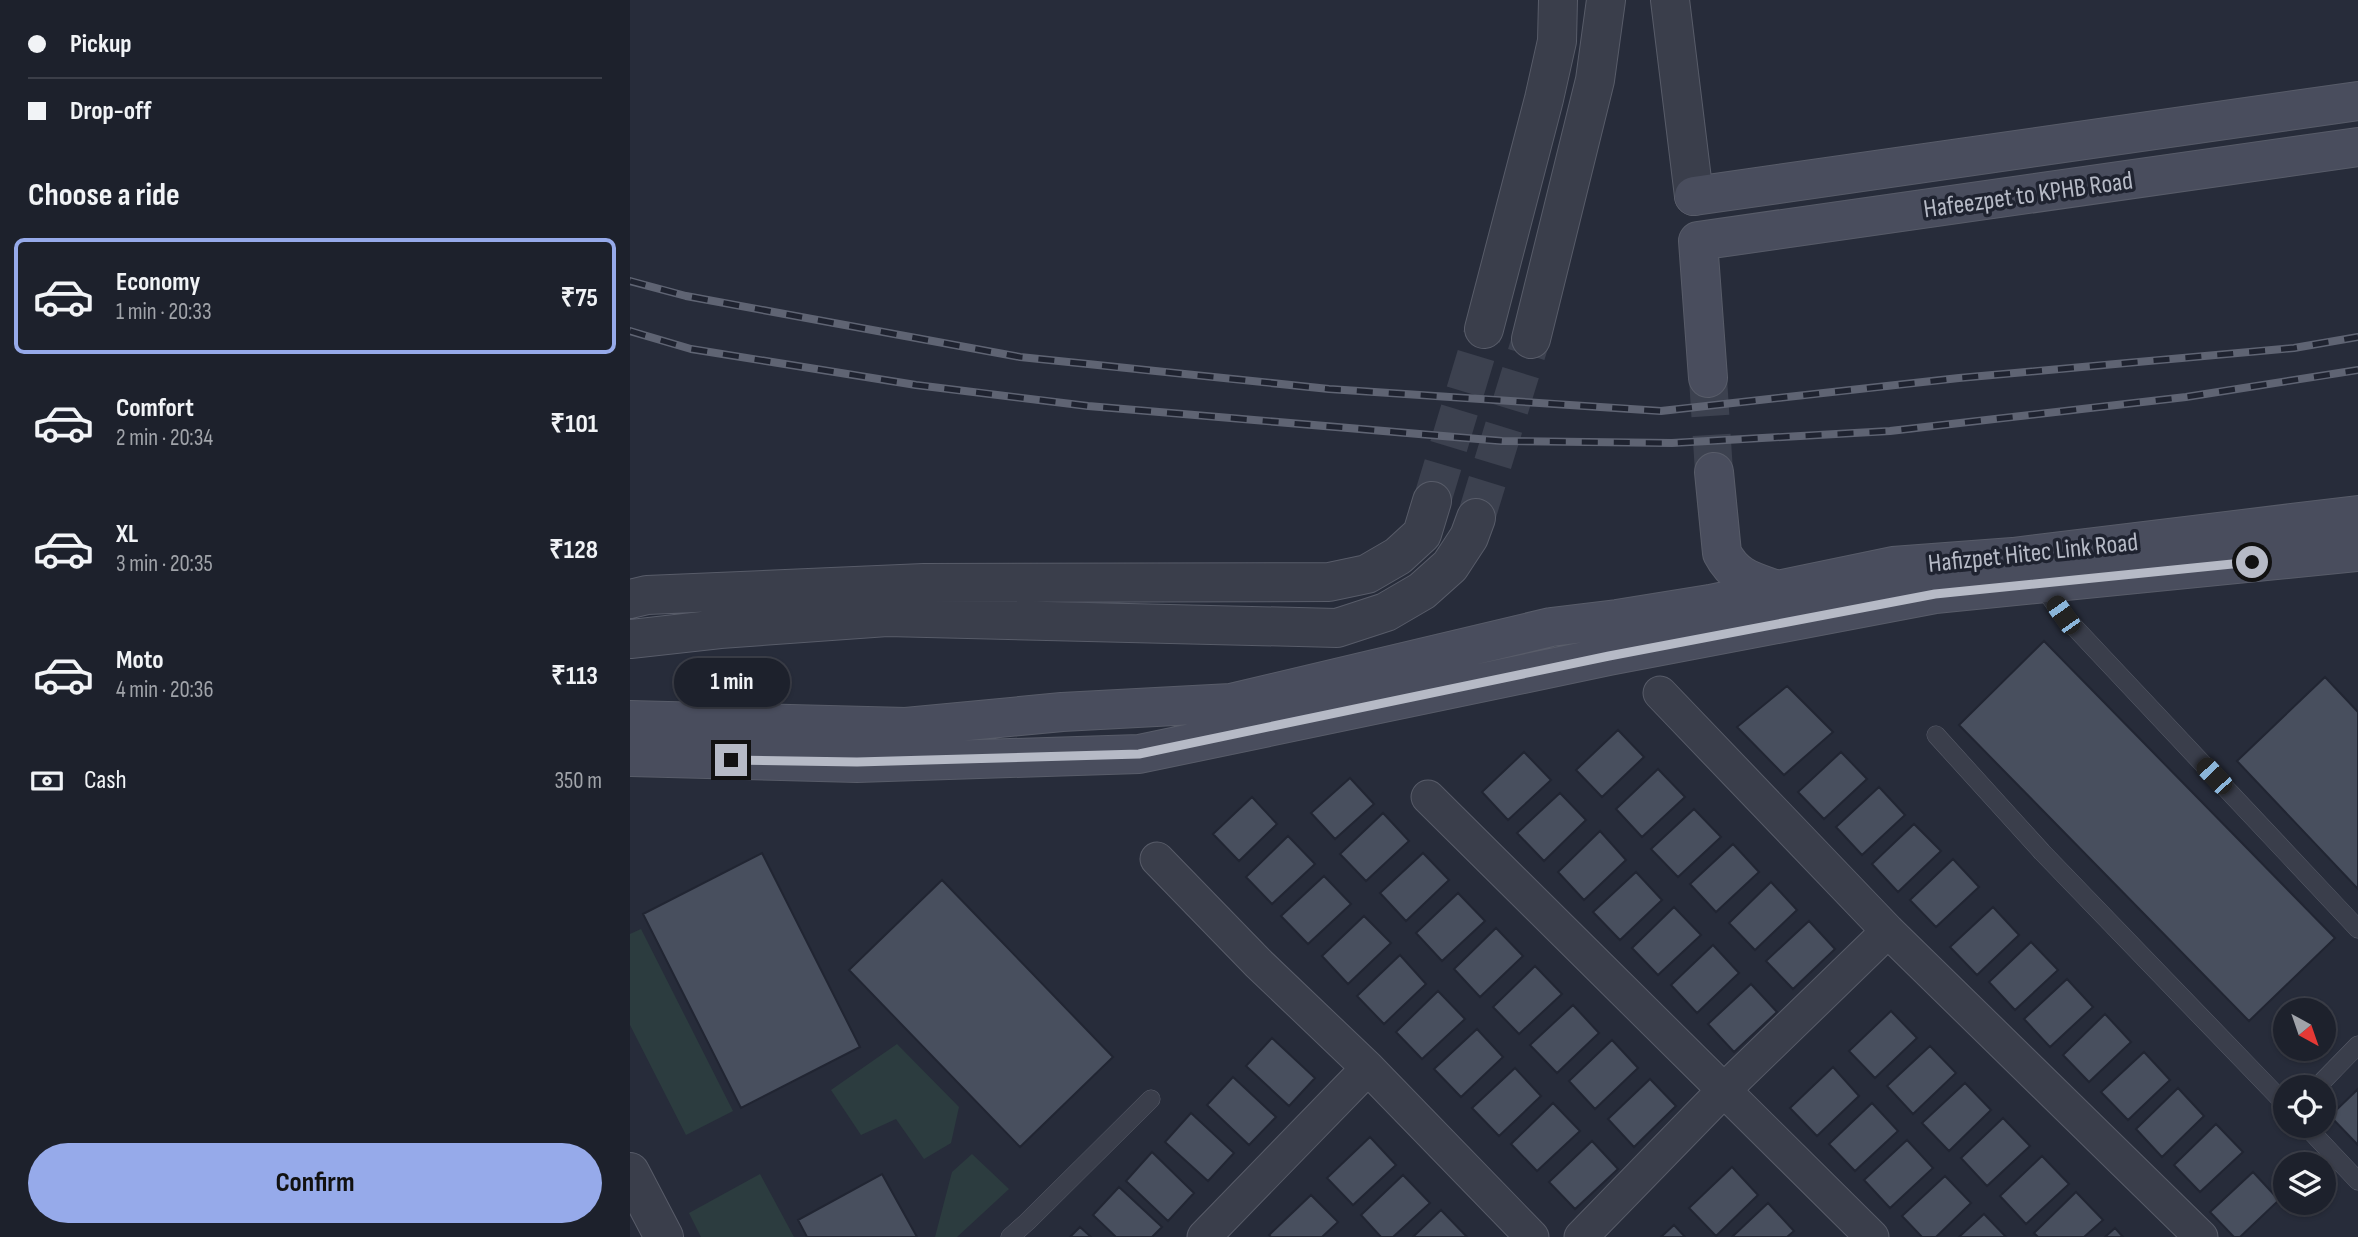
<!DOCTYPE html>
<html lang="en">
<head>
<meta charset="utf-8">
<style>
  :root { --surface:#1d212c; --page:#2a2e38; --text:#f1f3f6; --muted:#a0a3a9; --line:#3b3e48; --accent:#96aaea }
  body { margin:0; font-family:"Sofia Sans Condensed",sans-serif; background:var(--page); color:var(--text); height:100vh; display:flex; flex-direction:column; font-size:26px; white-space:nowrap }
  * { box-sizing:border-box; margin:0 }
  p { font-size:23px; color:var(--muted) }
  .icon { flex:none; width:38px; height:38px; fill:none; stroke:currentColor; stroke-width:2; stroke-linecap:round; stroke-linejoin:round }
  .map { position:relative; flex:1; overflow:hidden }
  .details { display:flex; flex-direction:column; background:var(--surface); width:630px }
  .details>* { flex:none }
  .top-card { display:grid; align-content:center; height:154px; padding:0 28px; background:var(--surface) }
  .needle { width:46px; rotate:140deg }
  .buttons { position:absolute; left:1643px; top:998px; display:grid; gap:14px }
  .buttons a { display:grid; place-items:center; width:63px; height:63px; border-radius:50%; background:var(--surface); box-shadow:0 2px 5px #0004,0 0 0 2px var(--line); font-size:35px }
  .end { position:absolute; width:32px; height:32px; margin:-16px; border:9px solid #b6bac6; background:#111; box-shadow:0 0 0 4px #111 }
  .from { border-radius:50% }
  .bubble { position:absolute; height:49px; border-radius:24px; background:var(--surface); box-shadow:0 2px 5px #0004,0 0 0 2px var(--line); font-size:23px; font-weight:700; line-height:49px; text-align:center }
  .car { position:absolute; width:21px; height:42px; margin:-21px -10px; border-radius:9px; box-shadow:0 0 5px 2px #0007; background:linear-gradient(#222 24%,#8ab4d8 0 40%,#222 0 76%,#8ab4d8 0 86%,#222 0) }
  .top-card b { display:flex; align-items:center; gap:24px; height:66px; font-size:26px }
  .top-card b+b { border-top:2px solid var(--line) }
  .top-card i { width:18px; height:18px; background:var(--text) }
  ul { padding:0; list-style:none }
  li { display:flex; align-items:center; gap:21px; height:116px; margin:0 14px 10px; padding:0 14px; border:4px solid transparent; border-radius:10px }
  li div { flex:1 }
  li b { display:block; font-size:26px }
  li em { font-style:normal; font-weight:700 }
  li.current { border-color:var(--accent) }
  li>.icon { width:63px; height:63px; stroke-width:1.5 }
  h2 { padding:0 28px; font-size:32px; line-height:84px }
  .pay { display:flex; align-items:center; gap:18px; height:77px; padding:0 28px; font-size:26px }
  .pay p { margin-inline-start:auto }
  .primary-button { display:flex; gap:14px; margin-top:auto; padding:14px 28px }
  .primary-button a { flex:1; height:80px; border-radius:42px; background:var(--accent); color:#111; font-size:28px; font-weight:700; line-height:80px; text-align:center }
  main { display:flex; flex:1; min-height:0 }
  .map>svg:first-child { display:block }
</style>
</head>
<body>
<main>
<section class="details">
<div class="top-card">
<b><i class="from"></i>Pickup</b>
<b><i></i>Drop-off</b>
</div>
<h2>Choose a ride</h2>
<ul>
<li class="current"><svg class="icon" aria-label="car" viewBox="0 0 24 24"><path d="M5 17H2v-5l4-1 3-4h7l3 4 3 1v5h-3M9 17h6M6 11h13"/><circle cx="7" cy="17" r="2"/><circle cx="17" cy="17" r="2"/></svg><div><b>Economy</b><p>1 min · 20:33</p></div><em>₹75</em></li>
<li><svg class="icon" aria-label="car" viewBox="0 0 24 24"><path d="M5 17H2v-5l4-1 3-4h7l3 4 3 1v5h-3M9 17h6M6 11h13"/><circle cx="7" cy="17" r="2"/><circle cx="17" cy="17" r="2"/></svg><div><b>Comfort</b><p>2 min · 20:34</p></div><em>₹101</em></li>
<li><svg class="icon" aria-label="car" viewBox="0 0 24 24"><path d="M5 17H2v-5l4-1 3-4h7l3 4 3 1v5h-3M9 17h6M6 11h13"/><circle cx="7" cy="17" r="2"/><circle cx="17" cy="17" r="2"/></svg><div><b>XL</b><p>3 min · 20:35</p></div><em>₹128</em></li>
<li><svg class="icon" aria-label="car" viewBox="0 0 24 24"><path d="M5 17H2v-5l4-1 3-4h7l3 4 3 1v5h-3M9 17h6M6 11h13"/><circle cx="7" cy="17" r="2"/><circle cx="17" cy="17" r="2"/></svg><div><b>Moto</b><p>4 min · 20:36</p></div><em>₹113</em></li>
</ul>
<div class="pay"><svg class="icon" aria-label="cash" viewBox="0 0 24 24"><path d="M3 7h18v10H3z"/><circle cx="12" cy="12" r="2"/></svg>Cash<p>350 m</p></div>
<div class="primary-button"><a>Confirm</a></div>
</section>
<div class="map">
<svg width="1728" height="1237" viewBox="0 0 1728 1237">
  <rect width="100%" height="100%" fill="#272c3a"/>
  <path fill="#2c3c3f" d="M11,929L103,1111L56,1135L0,1025V934Z
    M267,1044L329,1107L321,1143L294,1159L266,1119L231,1135L201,1090Z
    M342,1154L379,1189L327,1237H305L322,1172Z
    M130,1174L164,1237H71L59,1213Z"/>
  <path fill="#484f5e" stroke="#212532" stroke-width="2" d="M1414,641L1705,938L1619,1021L1329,725Z
    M1695,677L1728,712V889L1607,761Z
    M1157,686L1203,732L1154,775L1107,727Z
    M988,730L1014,757L972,797L946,770Z
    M894,752L921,780L878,820L852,792Z
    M1211,752L1237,779L1194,819L1168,792Z
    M1028,769L1055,797L1012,837L986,809Z
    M720,778L744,804L705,839L681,813Z
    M1249,787L1275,815L1232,855L1206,827Z
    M930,793L956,820L914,861L887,833Z
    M622,797L647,824L609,861L583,834Z
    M1064,809L1091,837L1048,877L1021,849Z
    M753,813L779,841L736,881L710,854Z
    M1284,824L1311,851L1268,892L1242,864Z
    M970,831L996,860L954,900L928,872Z
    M658,836L685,864L642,904L616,877Z
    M1103,844L1129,872L1086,912L1060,884Z
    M132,853L230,1047L111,1108L13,914Z
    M793,853L819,880L776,921L750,893Z
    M1323,859L1349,887L1306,927L1280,900Z
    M1006,872L1032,900L990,940L963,912Z
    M694,876L721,904L678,944L651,916Z
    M312,880L483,1057L390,1147L219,970Z
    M1141,882L1167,910L1125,950L1099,923Z
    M828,893L855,921L812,961L786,933Z
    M1044,907L1071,935L1028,975L1002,948Z
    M1363,907L1389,935L1347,975L1320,947Z
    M734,916L761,943L718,984L692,956Z
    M1179,921L1205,949L1163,989L1136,961Z
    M866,928L893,956L850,997L824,969Z
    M1401,942L1428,970L1385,1010L1359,982Z
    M1083,945L1109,973L1067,1013L1041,985Z
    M770,955L796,984L754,1024L727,996Z
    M905,966L932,994L889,1034L863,1007Z
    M1437,979L1463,1007L1420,1047L1394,1019Z
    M1121,984L1147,1012L1104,1052L1078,1024Z
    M808,991L835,1019L792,1059L766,1032Z
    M943,1005L969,1033L927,1073L900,1045Z
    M1261,1011L1287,1038L1245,1078L1219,1051Z
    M1475,1014L1501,1042L1459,1082L1433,1055Z
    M847,1029L873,1057L831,1097L804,1069Z
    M642,1038L685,1078L659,1106L616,1066Z
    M982,1040L1008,1068L965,1109L939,1081Z
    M1300,1046L1326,1073L1283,1114L1257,1086Z
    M1514,1052L1540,1080L1498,1120L1471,1092Z
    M1203,1067L1229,1096L1187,1136L1160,1108Z
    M885,1068L911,1096L869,1136L842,1108Z
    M603,1077L646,1117L619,1145L577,1105Z
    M1020,1079L1046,1106L1004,1147L978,1119Z
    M1335,1083L1361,1110L1319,1151L1292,1123Z
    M1548,1088L1574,1116L1532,1157L1506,1129Z
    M1728,1089V1145L1700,1116Z
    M923,1103L950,1131L907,1171L881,1144Z
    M1242,1103L1268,1131L1225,1171L1199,1144Z
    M561,1113L604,1153L578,1181L535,1142Z
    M1373,1118L1400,1146L1357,1186L1331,1158Z
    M1586,1124L1613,1152L1570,1192L1544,1165Z
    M740,1137L766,1165L723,1205L697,1178Z
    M1277,1140L1303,1168L1260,1208L1234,1180Z
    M962,1141L988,1169L945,1209L919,1182Z
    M522,1152L564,1193L538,1221L496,1181Z
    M1412,1156L1439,1184L1396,1224L1370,1196Z
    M1102,1167L1128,1195L1086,1236L1059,1208Z
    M1623,1172L1649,1200L1610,1237H1604L1580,1212Z
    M252,1174L287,1237H177L168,1220Z
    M773,1175L800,1203L763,1237H751L731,1215Z
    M1315,1176L1341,1203L1306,1237H1292L1272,1216Z
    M489,1187L532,1227L522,1237H486L463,1215Z
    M1446,1192L1473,1220L1454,1237H1408L1404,1233Z
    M681,1195L708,1222L692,1237H641L639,1235Z
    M1138,1203L1164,1231L1157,1237H1102Z
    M811,1210L837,1237H783Z
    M1354,1214L1376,1237H1329Z
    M1044,1225L1055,1237H1031Z
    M450,1227L461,1237H440Z
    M1485,1228L1493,1237H1475Z"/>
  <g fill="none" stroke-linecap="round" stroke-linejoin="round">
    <path stroke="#3c414f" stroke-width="38" stroke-dasharray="38 19" stroke-linecap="butt" d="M802,501L854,329
      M846,518L901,339"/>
    <path stroke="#3c414f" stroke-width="38" stroke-dasharray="38 19" stroke-linecap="butt" d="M1078,378L1084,472"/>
    <defs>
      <path id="service" d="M1410,583L1433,615L1728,929
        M1306,735L1412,852L1656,1105
        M1687,1087L1728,1045
        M1675,1125L1728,1181
        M380,1237L397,1222L521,1099"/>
      <path id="minor" d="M1030,693L1258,931L1571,1237
        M798,797L1242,1237
        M527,859L628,963L738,1068L902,1237
        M574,1237L738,1068
        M951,1237L1093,1091L1258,931"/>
      <path id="tertiary" d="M1040,0L1064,196
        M854,329L914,99L927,41L928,0
        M901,339L965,80L976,0
        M0,599L17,595L294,583L699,582L737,574L768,556L792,534L802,501
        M0,639L90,629L257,617L707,628L756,612L792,591L820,566L839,537L846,518
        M0,1172L34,1237"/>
      <path id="secondary" d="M1064,196L1728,101
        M1078,378L1068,241L1728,147
        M1084,472L1092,553C1105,578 1122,581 1147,590
        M0,720L276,727L432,712L601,703L921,627L987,619L1080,604L1263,566L1383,557L1728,515
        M0,757L227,763L509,754L979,656L1305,594L1728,552"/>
    </defs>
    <use href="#service" stroke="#585c69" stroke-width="19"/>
    <use href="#minor" stroke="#585c69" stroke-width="35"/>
    <use href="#tertiary" stroke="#585c69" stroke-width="40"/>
    <use href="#secondary" stroke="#585c69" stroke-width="40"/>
    <use href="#service" stroke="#3a3e4b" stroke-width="18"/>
    <use href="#minor" stroke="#3a3e4b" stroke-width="33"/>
    <use href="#tertiary" stroke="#3a3e4b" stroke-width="38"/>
    <use href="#secondary" stroke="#494d5d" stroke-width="38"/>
    <defs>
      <path id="rail" d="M0,281L56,296L390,357L699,389L1031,411L1329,378L1664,348L1728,337
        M0,331L61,349L286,385L458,406L872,441L1042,443L1260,431L1556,397L1728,370"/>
    </defs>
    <use href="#rail" stroke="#5f6473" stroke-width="8"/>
    <use href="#rail" stroke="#1f2330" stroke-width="5" stroke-dasharray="16" stroke-linecap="butt"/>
  </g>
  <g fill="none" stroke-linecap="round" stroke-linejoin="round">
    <path stroke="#b6bac6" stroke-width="9" d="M101,760L227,762L509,754L979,656L1305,594L1622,562"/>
  </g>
  <g text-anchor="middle" stroke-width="7" stroke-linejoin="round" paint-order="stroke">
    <g font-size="26" fill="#b6bac6" stroke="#1f2330">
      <text transform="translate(1398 194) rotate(-8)" y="9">Hafeezpet to KPHB Road</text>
      <text transform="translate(1403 552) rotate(-6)" y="9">Hafizpet Hitec Link Road</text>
    </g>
  </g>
</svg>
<div class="buttons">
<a><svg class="needle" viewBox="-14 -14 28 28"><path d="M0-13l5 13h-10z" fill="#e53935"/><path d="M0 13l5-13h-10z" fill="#a0a3a9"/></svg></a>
<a><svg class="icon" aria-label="locate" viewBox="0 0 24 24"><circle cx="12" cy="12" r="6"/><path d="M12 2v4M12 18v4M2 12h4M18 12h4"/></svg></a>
<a><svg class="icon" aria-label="layers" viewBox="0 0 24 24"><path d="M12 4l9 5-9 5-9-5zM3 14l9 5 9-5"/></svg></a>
</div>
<i class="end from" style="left:1622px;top:562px"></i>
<i class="end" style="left:101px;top:760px"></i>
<div class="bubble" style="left:44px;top:658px;width:116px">1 min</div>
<i class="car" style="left:1433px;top:615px;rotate:325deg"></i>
<i class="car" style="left:1584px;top:776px;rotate:317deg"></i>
</div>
</main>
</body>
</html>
